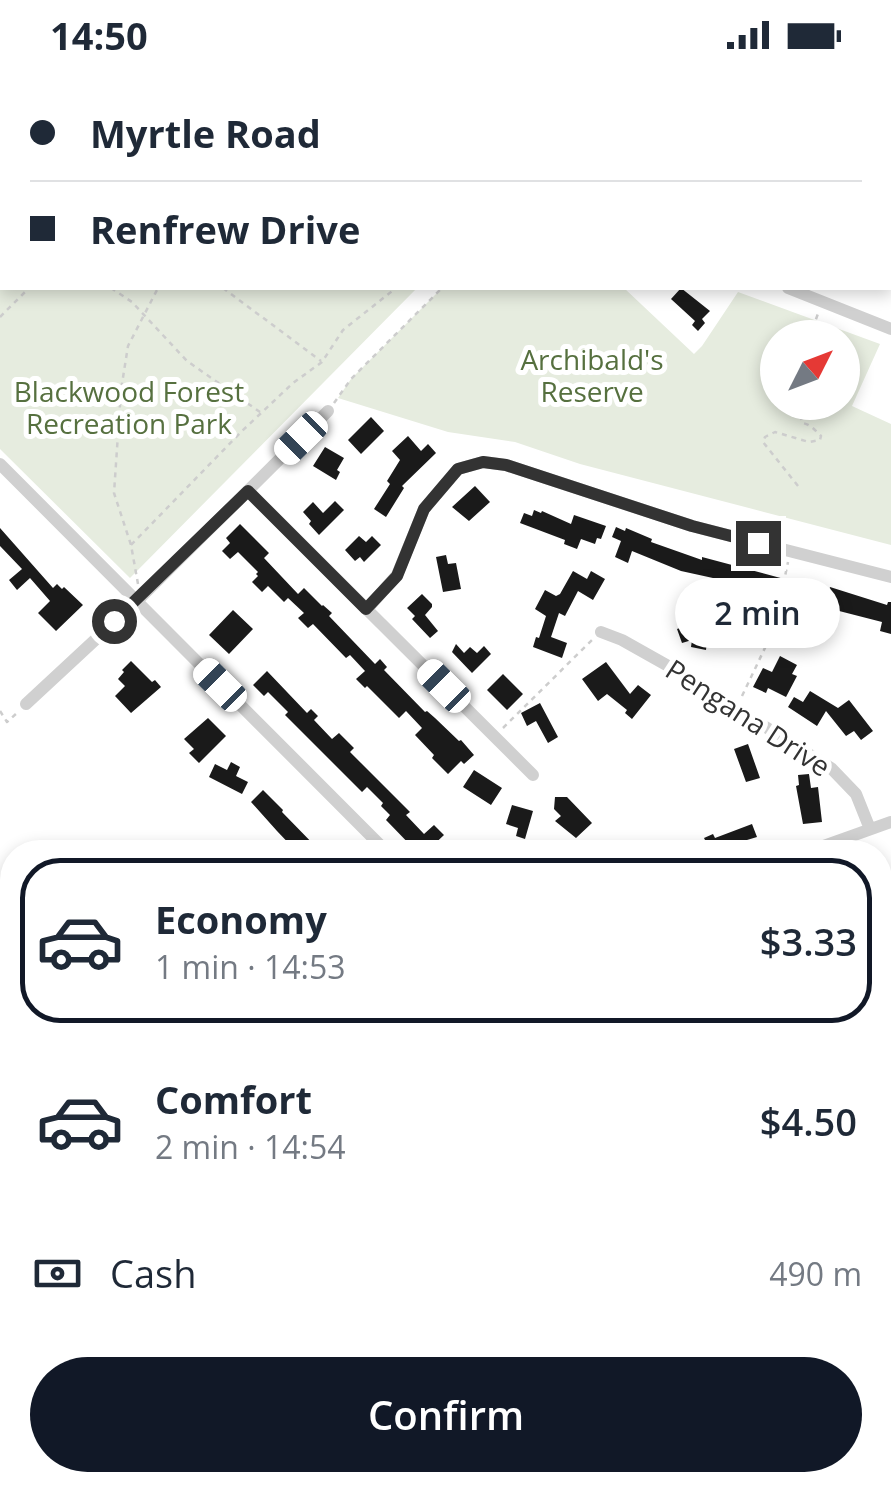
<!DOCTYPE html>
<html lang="en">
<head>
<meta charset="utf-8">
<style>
  :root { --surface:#fff; --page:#f6f6f7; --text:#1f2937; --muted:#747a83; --line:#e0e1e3; --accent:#111827 }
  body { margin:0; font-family:"Open Sans",sans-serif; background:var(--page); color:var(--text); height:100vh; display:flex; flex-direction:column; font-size:38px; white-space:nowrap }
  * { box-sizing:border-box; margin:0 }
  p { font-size:32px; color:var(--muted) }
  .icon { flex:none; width:55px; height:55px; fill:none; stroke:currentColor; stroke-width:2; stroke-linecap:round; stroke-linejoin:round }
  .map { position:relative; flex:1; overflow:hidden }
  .drawer { position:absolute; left:0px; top:770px; width:892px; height:652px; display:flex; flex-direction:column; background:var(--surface); border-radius:40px 40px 0 0; box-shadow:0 5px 15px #0003 }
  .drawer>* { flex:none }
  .guide { position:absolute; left:0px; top:0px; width:892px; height:220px; box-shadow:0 5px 15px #0003; display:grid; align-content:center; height:220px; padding:0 30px; background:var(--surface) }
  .needle { width:65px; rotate:48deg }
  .fabs { position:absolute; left:760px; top:250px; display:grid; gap:20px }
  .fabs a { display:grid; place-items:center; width:100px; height:100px; border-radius:50%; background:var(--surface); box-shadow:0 5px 15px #0003; font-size:50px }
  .end { position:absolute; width:45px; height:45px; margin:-22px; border:12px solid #333; background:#fff; box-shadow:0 0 0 5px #fff }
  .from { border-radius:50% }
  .bubble { position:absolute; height:70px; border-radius:35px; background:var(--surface); box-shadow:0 5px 15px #0003; font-size:32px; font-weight:600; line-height:70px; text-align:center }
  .car { position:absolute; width:30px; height:60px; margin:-30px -15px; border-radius:12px; box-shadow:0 0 8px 2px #0007; background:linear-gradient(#fff 24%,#345 0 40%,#fff 0 76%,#345 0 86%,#fff 0) }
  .guide b { display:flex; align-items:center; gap:35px; height:95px; font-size:38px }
  .guide b+b { border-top:2px solid var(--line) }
  .guide i { width:25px; height:25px; background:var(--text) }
  ul { padding:18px 0 0; list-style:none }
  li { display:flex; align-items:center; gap:30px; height:165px; margin:0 20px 15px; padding:0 10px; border:5px solid transparent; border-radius:40px }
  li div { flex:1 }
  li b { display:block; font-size:38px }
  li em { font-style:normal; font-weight:600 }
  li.selected { border-color:var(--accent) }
  li>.icon { width:90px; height:90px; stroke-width:1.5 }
  .pay { display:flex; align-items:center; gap:25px; height:110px; padding:0 30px; font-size:38px }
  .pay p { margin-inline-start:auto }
  .action { display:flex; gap:20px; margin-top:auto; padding:20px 30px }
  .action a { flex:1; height:115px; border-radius:60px; background:var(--accent); color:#fff; font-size:40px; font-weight:600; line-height:115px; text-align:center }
  .status { display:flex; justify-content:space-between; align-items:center; height:70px; padding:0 50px; background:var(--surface); direction:ltr }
  .status svg { height:28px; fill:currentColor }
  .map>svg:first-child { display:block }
</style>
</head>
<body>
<div class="status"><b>14:50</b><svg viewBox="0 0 49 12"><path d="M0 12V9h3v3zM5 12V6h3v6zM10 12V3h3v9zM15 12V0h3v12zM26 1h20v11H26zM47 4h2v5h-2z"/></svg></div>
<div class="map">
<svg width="891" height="1421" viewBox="0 0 891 1421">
  <rect width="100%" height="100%" fill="#fff"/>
  <path fill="#e6ecdf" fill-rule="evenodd" d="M0,0H516L519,2H2V218H417L130,508L0,379Z
    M442,218H624L694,284L702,276L738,222L880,274L852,336L891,354V475L580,394L515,372L448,362L338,328L351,309ZM778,268H842V332H778Z"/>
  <path fill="#1a1a1a" d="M681,218L710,241L702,249L705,253L698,261L692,255L695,251L671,229Z
    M371,347L384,361L361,384L348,370Z
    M408,366L421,381L428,374L436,383L402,416L404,418L386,447L374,439L390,414L387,411L400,390L392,381Z
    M325,377L344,388L337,400L340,402L336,410L313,396Z
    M475,416L490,432L469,451L452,437Z
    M335,431L344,440L319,465L309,454L311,451L303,442L313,432L323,443Z
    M534,440L541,443L542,441L571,454L574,445L606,456L601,469L597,468L595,474L581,469L577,479L564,474L565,470L520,453L524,443L532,446Z
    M240,454L269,483L264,488L298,524L304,518L322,536L323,535L332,543L329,546L375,594L380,589L387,597L384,600L425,642L427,641L435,648L459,671L461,670L474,685L464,694L461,691L448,704L432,688L434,685L415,665L422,658L406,641L399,648L367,616L365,618L356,609L365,601L350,585L346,588L313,554L308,558L298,548L304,543L288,528L284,532L268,516L262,522L252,512L258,506L256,504L258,502L238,482L230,489L222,481L230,473L226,468Z
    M616,457L625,461L626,458L652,469L651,472L702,490V487L829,521L830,517L887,535L888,532H891V564L880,561L882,552L808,533L806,542L786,537L789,525L766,519L764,529L751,526L754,517L681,501L632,481L628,493L615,487L621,471L612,467Z
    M0,458L53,518L57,514L62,519L64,517L83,535L56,561L38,543L50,531L30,508L17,520L9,510L22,499L0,476Z
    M359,466L366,472L372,466L381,475L364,492L360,487L355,491L345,480Z
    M446,485L448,494L456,493L461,519L443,522L436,487Z
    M573,501L587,509L591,501L605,509L593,530L578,521L565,546L559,543L551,567L567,573L562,588L533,577L536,567L539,568L546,546L535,539L545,520L556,526L560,524Z
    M422,524L432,534V537L425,545L438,561L430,568L412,549L415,546L407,538Z
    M233,540L253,559L229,584L209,565Z
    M692,553L722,560L719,574L707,571L706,580L691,577L692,570L682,573L677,559Z
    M456,574L464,583L470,577L477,583L484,576L491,584L472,603L452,582Z
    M780,586L797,595L792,604L797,606L786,627L768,618L766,623L753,617L763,598L772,602Z
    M131,591L152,612L155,610L161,617L131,643L115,626L125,616L118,609L124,602L122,600Z
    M606,592L630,624L638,615L651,625L632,649L625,643L627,640L607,624L598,631L582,609Z
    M267,601L307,643L311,639L318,646L314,650L332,669L339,663L354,678L350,682L410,742L406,745L424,764L434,755L444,765L426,782H417L386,750L390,745L381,736L383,733L367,717L362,722L285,645L288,642L268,622L264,626L253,615Z
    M503,604L523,624L507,640L487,620Z
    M810,621L838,638L849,630L873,661L861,670L854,661L846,666L826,641L817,656L788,637L794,627L803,632Z
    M540,633L558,667L548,673L536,651L527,656L521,643Z
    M208,648L226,666L199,693L189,683L194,679L184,669Z
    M748,674L760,708L746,712L734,679Z
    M231,692L240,697L236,706L248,712L242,724L209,707L215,694L227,700Z
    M474,700L502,718L491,735L463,717Z
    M809,704L811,718L818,717L822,752L803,754L796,716L799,715L798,705Z
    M263,720L283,740L282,742L321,782H297L277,761L251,732Z
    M555,727H567L592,753L576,768L555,751L561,746L554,739Z
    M512,735L533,741L525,769L516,766L518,758L506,754Z
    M752,754L757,767L747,770L750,778L738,782H701L698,775L706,772L704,768L713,764L715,768Z"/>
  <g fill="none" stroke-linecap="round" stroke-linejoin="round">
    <path stroke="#cdcdcd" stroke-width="2.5" stroke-dasharray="5 5" stroke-linecap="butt" d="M5,0L8,2
      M313,0L315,2
      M492,0L494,2
      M0,127L2,129
      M111,218L132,232L187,291L260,342
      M223,218L321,291
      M0,247L29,218
      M809,268L819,241
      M334,333L351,309L442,218
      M798,416L763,372L765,367L775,362L809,372L820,370L821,366C815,360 810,354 802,353L799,332
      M131,475L242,361L293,313L322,292L343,260L396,218
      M138,514L131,475L114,423L121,320L128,276L158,218
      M742,626L774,559L788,492
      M0,641L7,652L18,642
      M503,658L593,569
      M495,1410L510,1421"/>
    <path stroke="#d0d0d0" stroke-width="12" d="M657,2L660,0
      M890,103L891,104
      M788,218L891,259
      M0,394L387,782
      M248,421L533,705
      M367,539L397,505L424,439L458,399L483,392L506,395L692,456L891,507
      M601,562L622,570L670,597L831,698L856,724L870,759
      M26,634L137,531L328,341
      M807,782L891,752"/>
  </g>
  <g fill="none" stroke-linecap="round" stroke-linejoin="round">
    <path stroke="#333" stroke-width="12" d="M114,551L248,421L366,539L397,506L424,439L458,399L483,392L506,395L692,456L758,473"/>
  </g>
  <g text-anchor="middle" stroke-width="10" stroke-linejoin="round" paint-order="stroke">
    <g font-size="28" fill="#56703f" stroke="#fff">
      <text x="592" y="300">Archibald's<tspan x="592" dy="32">Reserve</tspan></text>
      <text x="129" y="332">Blackwood Forest<tspan x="129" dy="32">Recreation Park</tspan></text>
    </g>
    <g font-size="28" fill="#333" stroke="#fff">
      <text transform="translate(748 648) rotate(33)" y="10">Pengana Drive</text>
    </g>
  </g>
</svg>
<div class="fabs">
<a><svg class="needle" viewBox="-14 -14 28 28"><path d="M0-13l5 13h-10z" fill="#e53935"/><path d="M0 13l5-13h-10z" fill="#747a83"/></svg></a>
</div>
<i class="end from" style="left:114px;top:551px"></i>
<i class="end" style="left:758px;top:473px"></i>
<div class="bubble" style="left:675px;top:508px;width:165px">2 min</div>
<i class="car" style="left:301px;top:368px;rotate:225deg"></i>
<i class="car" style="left:220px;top:615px;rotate:315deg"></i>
<i class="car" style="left:444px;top:616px;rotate:315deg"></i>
<div class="guide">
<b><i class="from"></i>Myrtle Road</b>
<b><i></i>Renfrew Drive</b>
</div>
<section class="drawer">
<ul>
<li class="selected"><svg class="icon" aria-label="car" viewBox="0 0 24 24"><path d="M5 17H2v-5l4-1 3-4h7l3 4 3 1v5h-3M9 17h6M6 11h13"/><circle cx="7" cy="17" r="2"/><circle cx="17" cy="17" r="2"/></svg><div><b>Economy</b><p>1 min · 14:53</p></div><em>$3.33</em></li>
<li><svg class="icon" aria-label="car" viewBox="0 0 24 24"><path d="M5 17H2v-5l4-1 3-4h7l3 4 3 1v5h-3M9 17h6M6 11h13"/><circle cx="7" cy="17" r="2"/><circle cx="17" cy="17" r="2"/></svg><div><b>Comfort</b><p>2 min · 14:54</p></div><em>$4.50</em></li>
</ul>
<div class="pay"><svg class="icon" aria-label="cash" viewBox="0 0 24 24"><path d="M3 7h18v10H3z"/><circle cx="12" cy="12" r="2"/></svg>Cash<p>490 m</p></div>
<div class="action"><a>Confirm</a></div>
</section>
</div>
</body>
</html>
